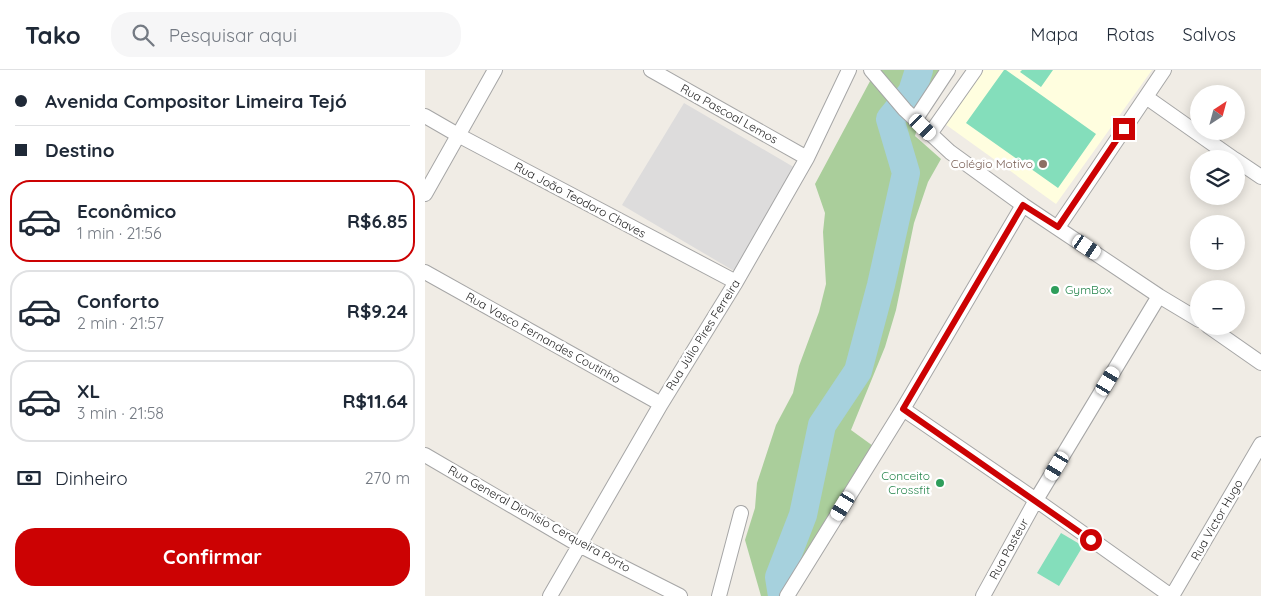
<!DOCTYPE html>
<html lang="pt">
<head>
<meta charset="utf-8">
<style>
  :root { --surface:#fff; --page:#f6f6f7; --text:#1f2937; --muted:#747a83; --line:#e0e1e3; --accent:#cc0203 }
  body { margin:0; font-family:Quicksand,sans-serif; background:var(--page); color:var(--text); height:100vh; display:flex; flex-direction:column; font-size:19px; white-space:nowrap }
  * { box-sizing:border-box; margin:0 }
  p { font-size:16px; color:var(--muted) }
  .icon { flex:none; width:28px; height:28px; fill:none; stroke:currentColor; stroke-width:2; stroke-linecap:round; stroke-linejoin:round }
  .map { position:relative; flex:1; overflow:hidden }
  .details { display:flex; flex-direction:column; background:var(--surface); width:425px }
  .details>* { flex:none }
  .top-card { display:grid; align-content:center; height:110px; padding:0 15px; background:var(--surface) }
  .needle { width:32px; rotate:36deg }
  .controls { position:absolute; left:765px; top:15px; display:grid; gap:10px }
  .controls a { display:grid; place-items:center; width:55px; height:55px; border-radius:50%; background:var(--surface); box-shadow:0 2px 12px #0003; font-size:25px }
  .end { position:absolute; width:22px; height:22px; margin:-11px; border:6px solid #cc0203; background:#fff; box-shadow:0 0 0 2px #fff }
  .from { border-radius:50% }
  .car { position:absolute; width:15px; height:30px; margin:-15px -8px; border-radius:6px; box-shadow:0 0 4px 1px #0007; background:linear-gradient(#fff 24%,#345 0 40%,#fff 0 76%,#345 0 86%,#fff 0) }
  .top-card b { display:flex; align-items:center; gap:18px; height:48px; font-size:19px }
  .top-card b+b { border-top:1px solid var(--line) }
  .top-card i { width:12px; height:12px; background:var(--text) }
  ul { padding:0; list-style:none }
  li { display:flex; align-items:center; gap:15px; height:82px; margin:0 10px 8px; padding:0 5px; border:2px solid var(--line); border-radius:20px }
  li div { flex:1 }
  li b { display:block; font-size:19px }
  li em { font-style:normal; font-weight:700 }
  li.current { border-color:var(--accent) }
  li>.icon { width:45px; height:45px; stroke-width:1.5 }
  .pay { display:flex; align-items:center; gap:12px; height:55px; padding:0 15px; font-size:19px }
  .pay p { margin-inline-start:auto }
  .action { display:flex; gap:10px; margin-top:auto; padding:10px 15px }
  .action a { flex:1; height:58px; border-radius:20px; background:var(--accent); color:#fff; font-size:20px; font-weight:700; line-height:58px; text-align:center }
  header { display:flex; align-items:center; gap:30px; box-sizing:border-box; height:70px; padding:0 25px; background:var(--surface); border-bottom:1px solid var(--line) }
  header strong { font-size:24px }
  nav { display:flex; gap:28px; margin-inline-start:auto; font-size:18px }
  .search { width:350px; height:45px; background:var(--page); display:flex; align-items:center; gap:12px; box-sizing:border-box; padding:0 18px; border-radius:20px; color:var(--muted); font-size:19px }
  main { display:flex; flex:1; min-height:0 }
  .map>svg:first-child { display:block }
</style>
</head>
<body>
<header>
<strong>Tako</strong>
<div class="search"><svg class="icon" aria-label="search" viewBox="0 0 24 24"><circle cx="10" cy="10" r="6"/><path d="M15 15l6 6"/></svg>Pesquisar aqui</div>
<nav><a>Mapa</a><a>Rotas</a><a>Salvos</a></nav>
</header>
<main>
<section class="details">
<div class="top-card">
<b><i class="from"></i>Avenida Compositor Limeira Tejó</b>
<b><i></i>Destino</b>
</div>
<ul>
<li class="current"><svg class="icon" aria-label="car" viewBox="0 0 24 24"><path d="M5 17H2v-5l4-1 3-4h7l3 4 3 1v5h-3M9 17h6M6 11h13"/><circle cx="7" cy="17" r="2"/><circle cx="17" cy="17" r="2"/></svg><div><b>Econômico</b><p>1 min · 21:56</p></div><em>R$6.85</em></li>
<li><svg class="icon" aria-label="car" viewBox="0 0 24 24"><path d="M5 17H2v-5l4-1 3-4h7l3 4 3 1v5h-3M9 17h6M6 11h13"/><circle cx="7" cy="17" r="2"/><circle cx="17" cy="17" r="2"/></svg><div><b>Conforto</b><p>2 min · 21:57</p></div><em>R$9.24</em></li>
<li><svg class="icon" aria-label="car" viewBox="0 0 24 24"><path d="M5 17H2v-5l4-1 3-4h7l3 4 3 1v5h-3M9 17h6M6 11h13"/><circle cx="7" cy="17" r="2"/><circle cx="17" cy="17" r="2"/></svg><div><b>XL</b><p>3 min · 21:58</p></div><em>R$11.64</em></li>
</ul>
<div class="pay"><svg class="icon" aria-label="cash" viewBox="0 0 24 24"><path d="M3 7h18v10H3z"/><circle cx="12" cy="12" r="2"/></svg>Dinheiro<p>270 m</p></div>
<div class="action"><a>Confirmar</a></div>
</section>
<div class="map">
<svg width="836" height="526" viewBox="0 0 836 526">
  <rect width="100%" height="100%" fill="#f0ece5"/>
  <path fill="#dddcdc" d="M259,33L372,99L309,201L197,135Z"/>
  <path fill="#fffedf" d="M559,0H727L631,134L520,54Z"/>
  <path fill="#aace9b" d="M451,0H528L497,41L490,66L516,89L503,112L489,153L471,240L460,277L426,360L455,381L363,526H336L320,470L330,438L332,413L351,355L368,323L374,296L394,242L401,214L398,162L400,143L390,114Z"/>
  <path fill="#84debb" d="M579,0H581L671,64L633,118L541,53Z
    M597,0H628L616,17L595,2Z
    M636,463L658,476L634,516L612,503Z"/>
  <g fill="none" stroke-linecap="round" stroke-linejoin="round">
    <path stroke="#a6d1dd" stroke-width="28" d="M357,526L354,507L378,445L397,355L433,301L456,215L481,103L465,49L487,22L494,0"/>
    <defs>
      <path id="street" d="M226,0L382,88
        M446,0L480,40L525,82L598,135L734,226L774,250
        M721,27L809,89
        M0,46L33,65L311,212
        M490,50L523,0
        M505,64L550,0
        M811,90L836,107
        M0,124L70,0
        M633,157L739,0
        M0,202L236,334
        M783,256L836,293
        M478,339L611,430L746,526
        M0,385L154,475L255,526
        M125,526L236,334L311,212L382,88L424,0
        M294,526L316,443
        M362,526L478,339L598,135
        M558,526L611,430L734,226
        M747,526L836,374"/>
    </defs>
    <use href="#street" stroke="#a6a6a6" stroke-width="16"/>
    <use href="#street" stroke="#fff" stroke-width="14"/>
  </g>
  <g fill="none" stroke-linecap="round" stroke-linejoin="round">
    <path stroke="#cc0203" stroke-width="6" d="M666,470L478,339L598,135L633,157L699,59"/>
  </g>
  <circle fill="#8d6e63" stroke="#fff" stroke-width="2" cx="618" cy="94" r="5"/>
  <g fill="#2e9e5b" stroke="#fff" stroke-width="2">
    <circle cx="630" cy="220" r="5"/>
    <circle cx="515" cy="413" r="5"/>
  </g>
  <g text-anchor="middle" stroke-width="5" stroke-linejoin="round" paint-order="stroke">
    <g font-size="12" fill="#1f1f1f" stroke="#fff">
      <text transform="translate(304 44) rotate(29)" y="4">Rua Pascoal Lemos</text>
      <text transform="translate(155 130) rotate(28)" y="4">Rua João Teodoro Chaves</text>
      <text transform="translate(278 265) rotate(-58)" y="4">Rua Júlio Pires Ferreira</text>
      <text transform="translate(118 268) rotate(29)" y="4">Rua Vasco Fernandes Coutinho</text>
      <text transform="translate(114 449) rotate(29)" y="4">Rua General Dionísio Cerqueira Porto</text>
      <text transform="translate(792 450) rotate(-60)" y="4">Rua Victor Hugo</text>
      <text transform="translate(584 479) rotate(-61)" y="4">Rua Pasteur</text>
    </g>
    <g font-size="12" fill="#785e54" stroke="#fff" text-anchor="end">
      <text x="608" y="98">Colégio Motivo</text>
    </g>
    <g font-size="12" fill="#27864d" stroke="#fff" text-anchor="start">
      <text x="640" y="224">GymBox</text>
      <text x="505" y="410" text-anchor="end">Conceito<tspan x="505" dy="14">Crossfit</tspan></text>
    </g>
  </g>
</svg>
<div class="controls">
<a><svg class="needle" viewBox="-14 -14 28 28"><path d="M0-13l5 13h-10z" fill="#e53935"/><path d="M0 13l5-13h-10z" fill="#747a83"/></svg></a>
<a><svg class="icon" aria-label="layers" viewBox="0 0 24 24"><path d="M12 4l9 5-9 5-9-5zM3 14l9 5 9-5"/></svg></a>
<a>+</a>
<a>−</a>
</div>
<i class="end from" style="left:666px;top:470px"></i>
<i class="end" style="left:699px;top:59px"></i>
<i class="car" style="left:498px;top:57px;rotate:134deg"></i>
<i class="car" style="left:662px;top:177px;rotate:124deg"></i>
<i class="car" style="left:683px;top:311px;rotate:31deg"></i>
<i class="car" style="left:632px;top:396px;rotate:211deg"></i>
<i class="car" style="left:418px;top:436px;rotate:211deg"></i>
</div>
</main>
</body>
</html>
